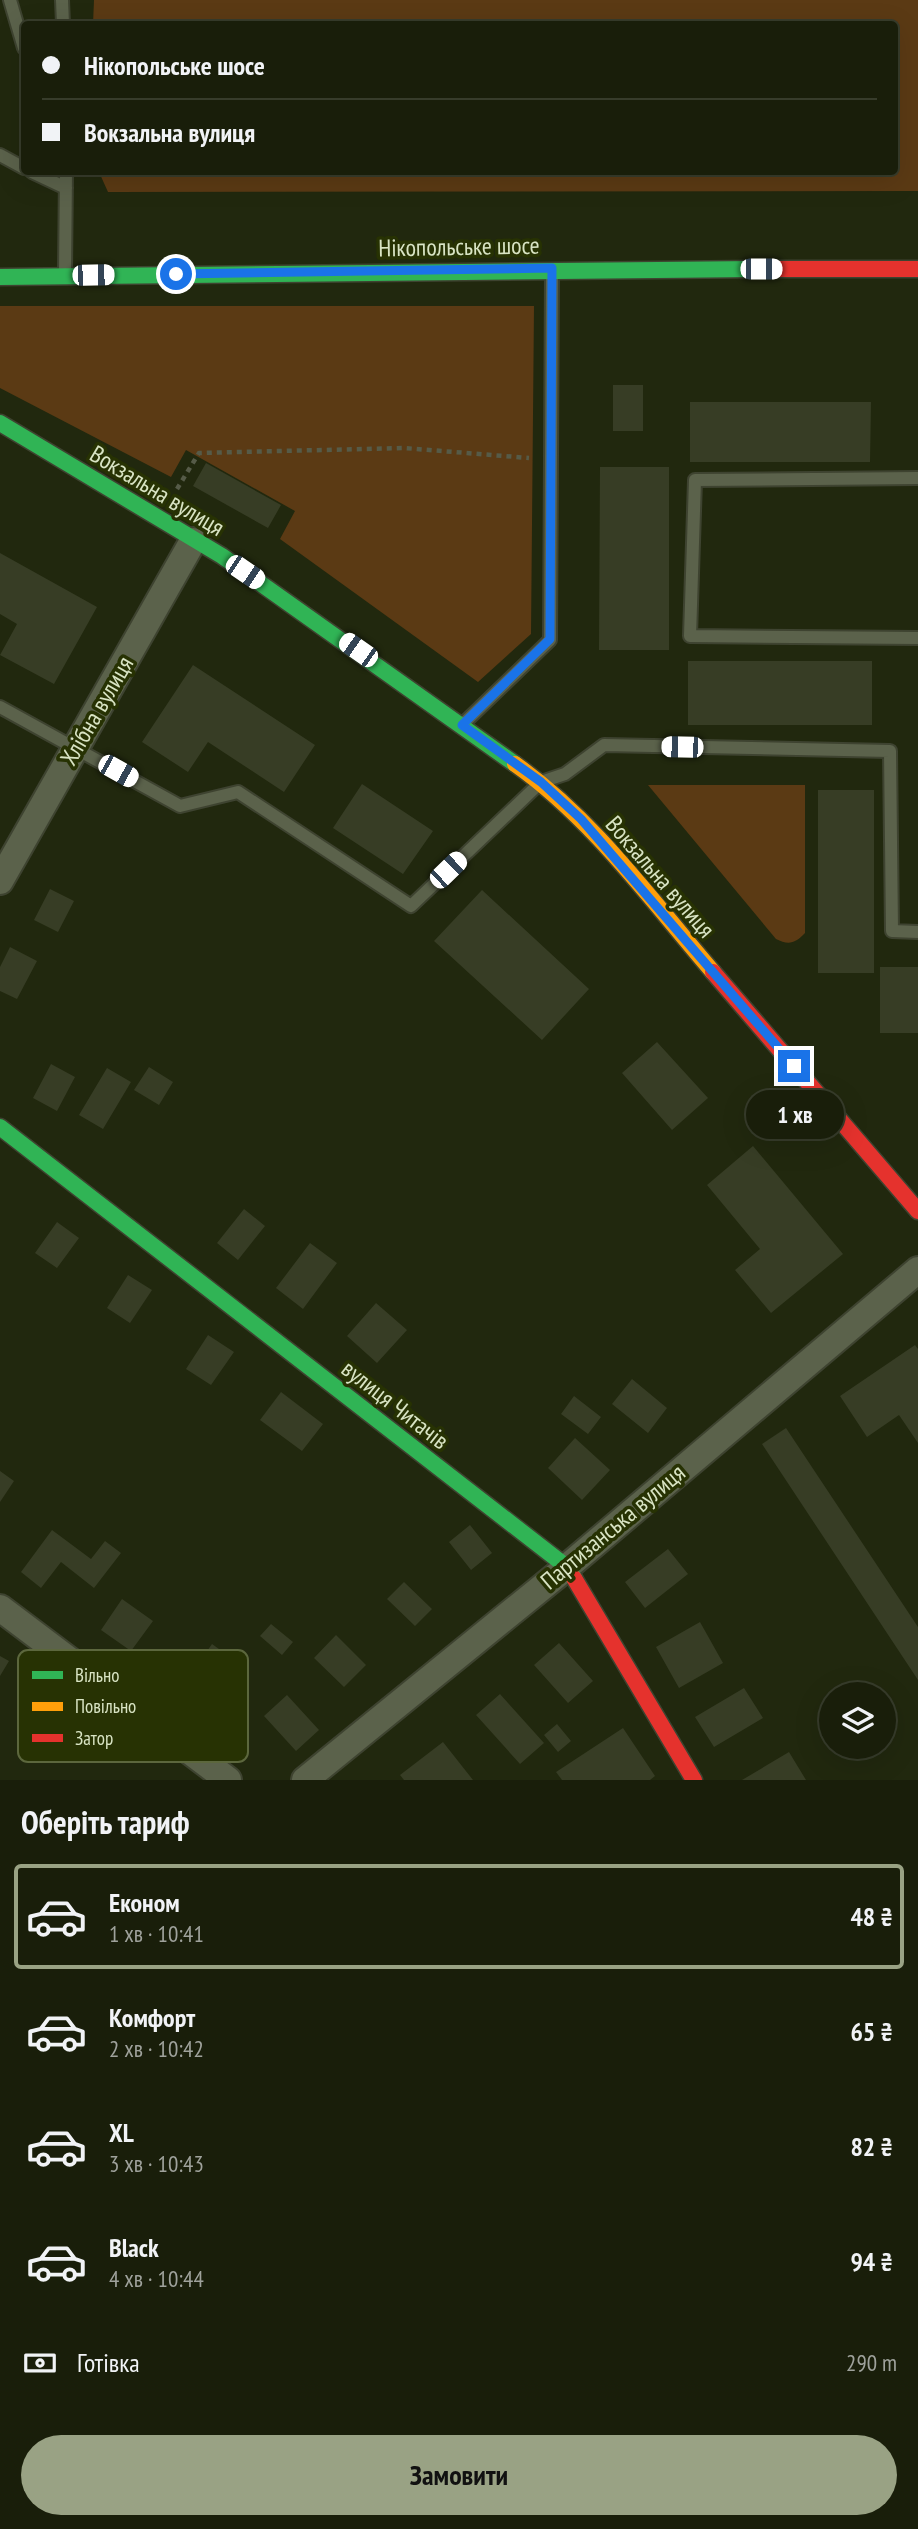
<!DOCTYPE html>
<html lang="uk">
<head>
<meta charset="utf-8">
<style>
  :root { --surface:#191e0a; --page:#262b18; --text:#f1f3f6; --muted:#9fa29c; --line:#373c2b; --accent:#99a284 }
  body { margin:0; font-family:"PT Sans Narrow",sans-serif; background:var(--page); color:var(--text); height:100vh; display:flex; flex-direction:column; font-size:26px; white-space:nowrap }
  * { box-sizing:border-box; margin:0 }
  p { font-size:23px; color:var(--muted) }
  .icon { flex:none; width:38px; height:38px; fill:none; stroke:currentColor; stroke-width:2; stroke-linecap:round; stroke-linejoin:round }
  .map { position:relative; height:1780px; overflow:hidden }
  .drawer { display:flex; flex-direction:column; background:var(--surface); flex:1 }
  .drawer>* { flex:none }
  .hud { position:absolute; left:21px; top:21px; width:877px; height:154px; border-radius:7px; box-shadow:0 7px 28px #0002,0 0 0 2px var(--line); display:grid; align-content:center; height:154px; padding:0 21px; background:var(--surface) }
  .fabs { position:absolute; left:819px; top:1682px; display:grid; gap:14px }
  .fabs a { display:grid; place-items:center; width:77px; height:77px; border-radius:50%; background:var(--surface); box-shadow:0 7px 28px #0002,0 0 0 2px var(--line); font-size:35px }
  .end { position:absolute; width:32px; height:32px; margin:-16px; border:9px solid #1a73e8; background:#fff; box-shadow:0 0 0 4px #fff }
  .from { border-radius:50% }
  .bubble { position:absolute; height:49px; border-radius:24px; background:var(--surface); box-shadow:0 7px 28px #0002,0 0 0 2px var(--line); font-size:23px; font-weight:800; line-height:49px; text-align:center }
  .car { position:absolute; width:21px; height:42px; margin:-21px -10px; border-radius:9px; box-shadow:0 0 5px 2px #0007; background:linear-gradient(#fff 24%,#345 0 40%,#fff 0 76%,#345 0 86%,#fff 0) }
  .hud b { display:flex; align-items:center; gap:24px; height:66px; font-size:26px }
  .hud b+b { border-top:2px solid var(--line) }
  .hud i { width:18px; height:18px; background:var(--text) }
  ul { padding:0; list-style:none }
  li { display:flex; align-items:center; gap:21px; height:105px; margin:0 14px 10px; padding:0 7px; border:4px solid transparent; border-radius:7px }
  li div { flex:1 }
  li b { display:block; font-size:26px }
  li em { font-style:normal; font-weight:800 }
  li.active { border-color:var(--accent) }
  li>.icon { width:63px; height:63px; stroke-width:1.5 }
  h2 { padding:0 21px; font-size:32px; line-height:84px }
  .pay { display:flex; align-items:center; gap:18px; height:77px; padding:0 21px; font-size:26px }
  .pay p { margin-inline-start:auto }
  .button { display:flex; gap:14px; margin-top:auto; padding:14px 21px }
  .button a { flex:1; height:80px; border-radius:42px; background:var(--accent); color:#111; font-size:28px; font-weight:800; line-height:80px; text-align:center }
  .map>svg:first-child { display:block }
</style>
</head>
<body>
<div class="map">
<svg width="918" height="1780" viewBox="0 0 918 1780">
  <rect width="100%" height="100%" fill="#21280e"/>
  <path fill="#5b3a14" d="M94,0H918V191L108,192L99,172H894V24H93Z
    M0,306H534L531,634L478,682L280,539L295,511L186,450L171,477L0,388Z
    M648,785H805V933C795,944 788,945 776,939Z"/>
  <path fill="#373d25" d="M613,385H643V431H613Z
    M690,402H871L870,462H690Z
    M206,463L281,505L268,528L193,486Z
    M600,467H669V650H599Z
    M0,553L97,607L54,684L0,655L17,624L0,614Z
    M688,661H872V725H688Z
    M193,665L315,745L284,792L208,742L188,772L142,742Z
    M362,784L433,831L403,874L333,828Z
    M818,790H874V973H818Z
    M50,889L74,901L58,932L34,920Z
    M482,890L589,989L542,1040L434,941Z
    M10,947L37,961L17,999L0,991V967Z
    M880,967H918V1033H880Z
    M657,1042L708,1098L672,1130L622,1073Z
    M51,1064L75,1077L57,1111L33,1098Z
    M149,1067L173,1082L159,1105L134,1090Z
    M107,1068L131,1082L103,1129L79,1115Z
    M753,1146L843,1254L771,1313L735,1270L760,1249L707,1185Z
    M244,1209L265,1226L238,1260L217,1243Z
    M57,1222L79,1238L57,1268L35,1253Z
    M310,1243L337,1263L303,1309L276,1288Z
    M128,1275L152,1290L130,1323L107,1308Z
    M376,1303L407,1330L377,1363L347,1336Z
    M208,1335L234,1352L211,1385L186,1369Z
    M915,1345L918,1349V1443L899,1415L867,1437L840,1396Z
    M632,1379L667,1408L648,1433L612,1404Z
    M281,1392L323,1424L302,1451L260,1420Z
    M574,1396L601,1417L588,1434L561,1414Z
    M786,1428L918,1627V1680L762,1444Z
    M575,1438L610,1470L582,1500L548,1468Z
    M0,1471L14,1481L0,1502Z
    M470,1525L492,1553L471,1570L449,1542Z
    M52,1530L91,1559L105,1541L121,1553L94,1588L61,1562L41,1588L21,1572Z
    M668,1549L688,1574L645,1608L625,1582Z
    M404,1582L432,1609L415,1626L387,1599Z
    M122,1599L153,1621L131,1651L101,1630Z
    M700,1622L723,1663L679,1688L656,1647Z
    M271,1624L293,1642L282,1655L260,1636Z
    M336,1635L366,1665L344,1687L314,1658Z
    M559,1643L593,1681L568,1703L534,1665Z
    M212,1644L244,1667L232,1684L200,1661Z
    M0,1656L9,1661L0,1676Z
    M744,1688L763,1718L714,1747L695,1717Z
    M500,1694L544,1743L520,1764L476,1715Z
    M287,1695L319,1730L296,1751L264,1716Z
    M557,1724L571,1741L558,1752L544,1735Z
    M623,1728L655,1776L650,1780H562L556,1772Z
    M443,1742L473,1780H404L400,1775Z
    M789,1752L806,1780H742Z"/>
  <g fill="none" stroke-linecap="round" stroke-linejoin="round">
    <defs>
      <path id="lane" d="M10,0L24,48
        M62,0L63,24
        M0,155L24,168
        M32,172L66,188
        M65,272L66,172
        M918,478L695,480L690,636L918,638
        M0,707L180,806L238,792L411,906L541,782L565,774L604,745L890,751L892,931L918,932
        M464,723L550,640L552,273"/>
      <path id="street" d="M0,881L193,541
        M0,1608L228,1780
        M305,1780L567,1567L918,1270"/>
      <path id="fast" d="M0,277L756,269
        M0,423L222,556L515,764
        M0,1127L567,1567L574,1578"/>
      <path id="slow" d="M515,764C593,819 651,900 713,972"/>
      <path id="jam" d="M756,269H918
        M713,972L918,1211
        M574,1578L694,1780"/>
    </defs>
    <use href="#lane" stroke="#3e4330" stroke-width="16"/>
    <use href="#street" stroke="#3e4330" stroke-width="30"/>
    <use href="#fast" stroke="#3e4330" stroke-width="19"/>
    <use href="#slow" stroke="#3e4330" stroke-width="19"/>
    <use href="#jam" stroke="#3e4330" stroke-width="19"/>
    <path stroke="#565b48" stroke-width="4.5" stroke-dasharray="5 5" stroke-linecap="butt" d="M177,489L199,453L404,448L529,458"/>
    <use href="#lane" stroke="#5b624b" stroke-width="12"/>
    <use href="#street" stroke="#5b624b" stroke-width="26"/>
    <use href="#fast" stroke="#30b455" stroke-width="16"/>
    <use href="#slow" stroke="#ff9f0a" stroke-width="16"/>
    <use href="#jam" stroke="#e5322d" stroke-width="16"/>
  </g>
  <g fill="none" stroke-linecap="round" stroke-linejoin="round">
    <path stroke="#1a73e8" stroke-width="9" d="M176,274L552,268L550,639L462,725L541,782L581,819L794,1066"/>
  </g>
  <g text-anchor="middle" stroke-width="7" stroke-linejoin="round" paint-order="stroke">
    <g font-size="24" fill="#d9e4c4" stroke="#273203">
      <text transform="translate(459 247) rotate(-1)" y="8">Нікопольське шосе</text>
      <text transform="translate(157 491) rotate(31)" y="8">Вокзальна вулиця</text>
      <text transform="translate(97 711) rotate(-60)" y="8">Хлібна вулиця</text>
      <text transform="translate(660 877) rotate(49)" y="8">Вокзальна вулиця</text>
      <text transform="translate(395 1405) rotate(38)" y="8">вулиця Читачів</text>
      <text transform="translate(613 1527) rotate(-40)" y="8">Партизанська вулиця</text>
    </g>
  </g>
  <rect x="18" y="1650" width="230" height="112" rx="10" fill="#273203" stroke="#5c673d" stroke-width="2"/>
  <rect x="32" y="1671" width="31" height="8" fill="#30b455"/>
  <rect x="32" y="1702" width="31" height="9" fill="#ff9f0a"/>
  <rect x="32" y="1734" width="31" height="8" fill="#e5322d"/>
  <g font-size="19" fill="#d9e4c4">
    <text x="75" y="1682">Вільно</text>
    <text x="75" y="1713">Повільно</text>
    <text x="75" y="1745">Затор</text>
  </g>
</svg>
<div class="fabs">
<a><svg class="icon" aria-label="layers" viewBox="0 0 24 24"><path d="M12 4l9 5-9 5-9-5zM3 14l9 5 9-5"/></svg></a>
</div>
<i class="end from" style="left:176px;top:274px"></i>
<i class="end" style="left:794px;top:1066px"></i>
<div class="bubble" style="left:746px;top:1090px;width:98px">1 хв</div>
<i class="car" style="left:761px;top:269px;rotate:90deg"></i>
<i class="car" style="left:93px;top:275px;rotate:89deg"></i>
<i class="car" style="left:245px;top:572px;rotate:124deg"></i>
<i class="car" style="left:358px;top:650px;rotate:305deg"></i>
<i class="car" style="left:682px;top:747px;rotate:271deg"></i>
<i class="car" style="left:118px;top:771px;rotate:119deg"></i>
<i class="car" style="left:448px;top:870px;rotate:46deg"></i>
<div class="hud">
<b><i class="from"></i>Нікопольське шосе</b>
<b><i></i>Вокзальна вулиця</b>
</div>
</div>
<section class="drawer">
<h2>Оберіть тариф</h2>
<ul>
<li class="active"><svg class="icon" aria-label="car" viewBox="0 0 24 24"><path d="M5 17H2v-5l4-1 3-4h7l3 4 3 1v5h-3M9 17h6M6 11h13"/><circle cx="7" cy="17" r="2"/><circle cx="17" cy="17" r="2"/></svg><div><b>Економ</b><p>1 хв · 10:41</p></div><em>48 ₴</em></li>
<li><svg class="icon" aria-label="car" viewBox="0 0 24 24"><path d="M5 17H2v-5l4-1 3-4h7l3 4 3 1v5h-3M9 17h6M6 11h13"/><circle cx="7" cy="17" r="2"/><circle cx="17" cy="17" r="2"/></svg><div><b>Комфорт</b><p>2 хв · 10:42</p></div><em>65 ₴</em></li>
<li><svg class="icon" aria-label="car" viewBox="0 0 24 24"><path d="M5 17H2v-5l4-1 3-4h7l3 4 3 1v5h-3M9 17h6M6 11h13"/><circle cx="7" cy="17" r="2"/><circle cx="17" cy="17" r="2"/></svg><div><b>XL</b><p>3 хв · 10:43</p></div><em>82 ₴</em></li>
<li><svg class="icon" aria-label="car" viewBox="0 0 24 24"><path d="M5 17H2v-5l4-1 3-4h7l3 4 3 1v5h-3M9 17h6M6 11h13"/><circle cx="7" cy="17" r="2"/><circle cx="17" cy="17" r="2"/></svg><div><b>Black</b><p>4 хв · 10:44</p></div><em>94 ₴</em></li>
</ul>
<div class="pay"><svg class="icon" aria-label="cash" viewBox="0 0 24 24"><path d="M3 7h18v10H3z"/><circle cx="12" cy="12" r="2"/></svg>Готівка<p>290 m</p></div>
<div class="button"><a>Замовити</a></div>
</section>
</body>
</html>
